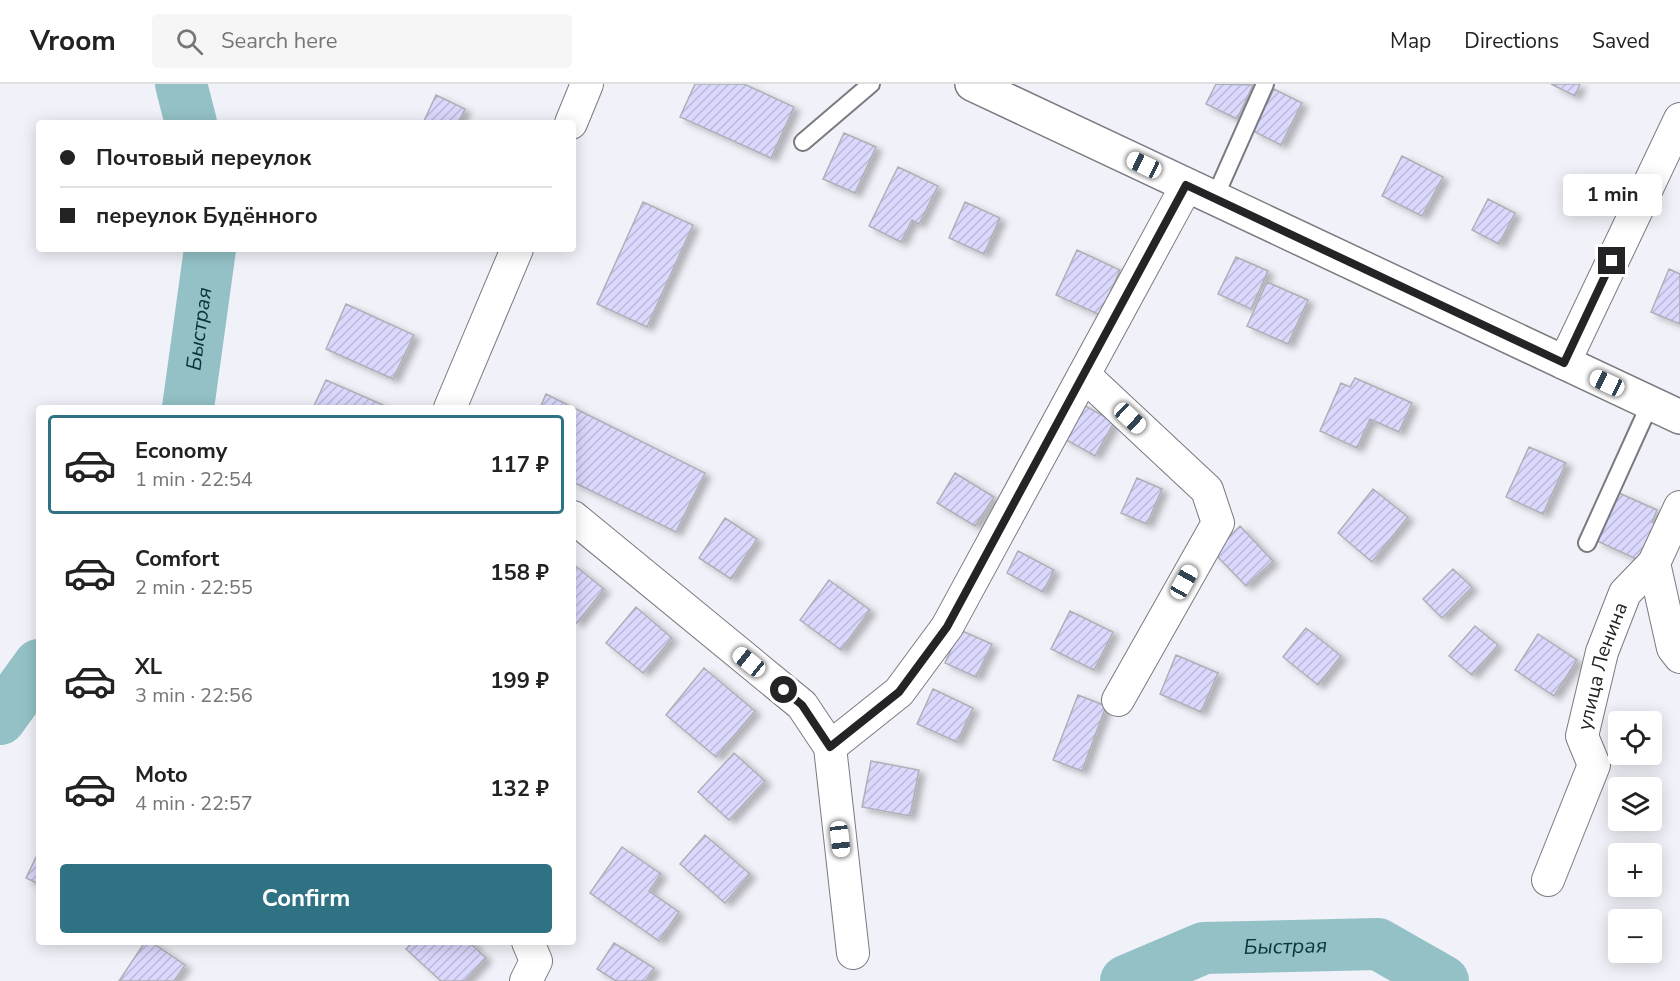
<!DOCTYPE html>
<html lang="en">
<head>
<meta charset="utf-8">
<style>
  :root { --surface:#fff; --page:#f6f6f6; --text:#222; --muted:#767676; --line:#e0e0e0; --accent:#2f7283 }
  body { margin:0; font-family:"Nunito Sans",sans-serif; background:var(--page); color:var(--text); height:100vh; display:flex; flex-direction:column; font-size:22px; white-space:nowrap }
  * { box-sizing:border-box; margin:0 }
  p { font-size:20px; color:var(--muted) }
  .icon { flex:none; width:33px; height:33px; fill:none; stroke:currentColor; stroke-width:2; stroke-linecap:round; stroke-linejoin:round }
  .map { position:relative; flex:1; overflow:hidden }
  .panel { position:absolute; left:36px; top:321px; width:540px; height:540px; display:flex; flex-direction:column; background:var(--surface); border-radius:6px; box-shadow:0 3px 15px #0003 }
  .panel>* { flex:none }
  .guide { position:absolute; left:36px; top:36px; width:540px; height:132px; border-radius:6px; box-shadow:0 3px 15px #0003; display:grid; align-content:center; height:132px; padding:0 24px; background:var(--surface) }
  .buttons { position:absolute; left:1608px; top:627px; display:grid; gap:12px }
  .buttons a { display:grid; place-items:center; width:54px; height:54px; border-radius:6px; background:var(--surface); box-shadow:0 3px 15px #0003; font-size:30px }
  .end { position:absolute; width:27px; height:27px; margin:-14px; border:8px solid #242427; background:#fff; box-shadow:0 0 0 3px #fff }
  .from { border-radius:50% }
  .bubble { position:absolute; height:42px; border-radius:6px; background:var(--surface); box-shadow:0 3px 15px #0003; font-size:20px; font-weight:700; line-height:42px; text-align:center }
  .car { position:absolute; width:18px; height:36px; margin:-18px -9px; border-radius:8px; box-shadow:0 0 4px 2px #0007; background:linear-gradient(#fff 24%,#345 0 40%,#fff 0 76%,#345 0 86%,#fff 0) }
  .guide b { display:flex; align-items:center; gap:21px; height:57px; font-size:22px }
  .guide b+b { border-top:2px solid var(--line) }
  .guide i { width:15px; height:15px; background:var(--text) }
  ul { padding:10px 0 0; list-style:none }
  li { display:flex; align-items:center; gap:18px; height:99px; margin:0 12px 9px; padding:0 12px; border:3px solid transparent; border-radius:6px }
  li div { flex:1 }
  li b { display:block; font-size:22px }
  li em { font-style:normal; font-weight:700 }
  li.selected { border-color:var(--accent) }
  li>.icon { width:54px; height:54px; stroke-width:1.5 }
  .cta { display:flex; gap:12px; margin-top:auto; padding:12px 24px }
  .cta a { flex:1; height:69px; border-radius:6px; background:var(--accent); color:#fff; font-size:24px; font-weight:700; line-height:69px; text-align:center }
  header { display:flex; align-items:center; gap:36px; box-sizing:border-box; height:84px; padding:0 30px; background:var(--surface); border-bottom:2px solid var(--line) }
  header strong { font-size:28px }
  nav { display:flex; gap:33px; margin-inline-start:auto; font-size:21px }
  .search { width:420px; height:54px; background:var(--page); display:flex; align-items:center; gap:15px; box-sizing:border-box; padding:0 21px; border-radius:6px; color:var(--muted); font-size:22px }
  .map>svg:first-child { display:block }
</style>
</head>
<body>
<header>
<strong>Vroom</strong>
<div class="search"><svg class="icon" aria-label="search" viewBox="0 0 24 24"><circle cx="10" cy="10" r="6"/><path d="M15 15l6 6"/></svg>Search here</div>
<nav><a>Map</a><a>Directions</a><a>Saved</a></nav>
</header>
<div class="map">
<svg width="1680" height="897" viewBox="0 0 1680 897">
  <defs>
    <pattern id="building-hatch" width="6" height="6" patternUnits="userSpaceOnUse" patternTransform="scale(1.5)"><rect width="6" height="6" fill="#dad8fc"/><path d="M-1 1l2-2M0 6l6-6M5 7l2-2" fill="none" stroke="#bbb9d8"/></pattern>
    <filter id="shadow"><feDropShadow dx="6" dy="4" stdDeviation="3" flood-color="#0004"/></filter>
  </defs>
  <rect width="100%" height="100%" fill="#f1f1f9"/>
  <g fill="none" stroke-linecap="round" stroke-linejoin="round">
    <g stroke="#93c1c5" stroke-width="52">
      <path d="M181,0L191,39"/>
      <path id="s1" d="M188,324L210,165"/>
      <path d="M0,635L39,581"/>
      <path id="s2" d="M1126,897L1204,864L1378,860L1443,897"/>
    </g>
  </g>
  <path fill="url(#building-hatch)" stroke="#afafb6" stroke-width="1.5" filter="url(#shadow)" d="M695,0H744L794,23L771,74L680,33Z
    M1216,0L1253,1L1237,35L1206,20Z
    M1551,0H1580L1575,12Z
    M1274,5L1302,19L1281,61L1253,47Z
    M436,11L465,25L458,39H423Z
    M844,49L876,63L855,109L823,95Z
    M1402,72L1443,93L1422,132L1382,112Z
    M898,83L938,102L919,140L912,136L901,158L869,142Z
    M1488,115L1515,129L1499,160L1472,146Z
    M643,118L693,141L647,243L597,220Z
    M965,118L1000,134L984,170L949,154Z
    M1077,166L1120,186L1100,231L1056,211Z
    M1236,173L1268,187L1251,225L1218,210Z
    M1669,185L1680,190V240L1651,228Z
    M1267,198L1308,216L1288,260L1247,242Z
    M346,220L414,251L393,295L326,265Z
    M1355,294L1412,319L1399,348L1370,335L1357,364L1320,347L1341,299L1350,303Z
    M326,296L383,321L382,324H313Z
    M546,310L705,389L676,448L573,398V324H540Z
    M1082,320L1114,338L1095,372L1063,354Z
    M1529,363L1566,379L1543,430L1506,413Z
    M955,389L994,413L975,442L937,419Z
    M1137,394L1162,405L1147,440L1121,429Z
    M1373,405L1408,433L1372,478L1338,449Z
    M1619,409L1657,426L1652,438L1659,442L1643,478L1597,457Z
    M725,434L757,455L731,495L699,474Z
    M1240,442L1273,477L1246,502L1213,468Z
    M1018,467L1054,486L1043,508L1007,489Z
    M573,480L604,505L577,539L573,536Z
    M1453,485L1472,503L1442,534L1423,515Z
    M829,496L870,526L841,566L800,536Z
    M636,523L672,554L643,589L606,559Z
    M1070,527L1113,548L1094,586L1051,565Z
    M1475,542L1498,561L1472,591L1449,572Z
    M1306,544L1341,572L1318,601L1283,573Z
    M960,546L992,560L976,593L945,579Z
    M1538,550L1577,576L1554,612L1515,586Z
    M1176,571L1218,589L1201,628L1160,610Z
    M704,584L755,627L716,673L666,631Z
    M933,605L973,624L957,658L917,640Z
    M1078,611L1106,622L1082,687L1053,676Z
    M734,669L765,697L729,736L698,708Z
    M871,677L919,686L910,732L862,723Z
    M705,751L750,790L725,819L680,780Z
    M622,763L661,790L649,807L679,828L659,857L590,809Z
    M39,767V800L26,794Z
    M145,858H151L185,881L174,897H119Z
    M413,858H474L472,861L486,874L465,897H441L406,865Z
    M614,859L654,884L646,897H616L597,885Z"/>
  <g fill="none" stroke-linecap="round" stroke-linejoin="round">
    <defs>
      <path id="service" d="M803,58L871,0
        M1214,115L1265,0
        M1587,459L1650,320"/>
      <g id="minor">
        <path d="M571,39L587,0"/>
        <path d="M1564,279L1680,35"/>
        <path d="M1084,291L1207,406L1218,439L1118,616"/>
        <path d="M450,324L517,165"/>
        <path d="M1680,423L1654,479L1673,564L1680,573"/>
        <path d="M573,433L802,621L830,663L853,869"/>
        <path d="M830,663L899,608L947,543L1187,101"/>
        <path id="s3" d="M1548,796L1594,681L1582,652L1602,568L1625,509L1654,479"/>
        <path d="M526,897L536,877L528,858"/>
      </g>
      <path id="tertiary" d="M972,0L1680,333"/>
    </defs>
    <use href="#service" stroke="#7a7a81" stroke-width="20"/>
    <use href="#minor" stroke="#7a7a81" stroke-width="34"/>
    <use href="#tertiary" stroke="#7a7a81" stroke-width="36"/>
    <use href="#service" stroke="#fff" stroke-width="16"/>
    <use href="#minor" stroke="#fff" stroke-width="32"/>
    <use href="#tertiary" stroke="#fff" stroke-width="33"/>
  </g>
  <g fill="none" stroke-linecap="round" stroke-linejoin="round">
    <path stroke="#242427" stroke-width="8" d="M784,606L802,621L830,663L899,608L947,543L1186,101L1564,279L1612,177"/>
  </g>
  <g text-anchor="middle" stroke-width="6" stroke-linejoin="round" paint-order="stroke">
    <g font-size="20" fill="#242427" stroke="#fff">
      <text dy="7" stroke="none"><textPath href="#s3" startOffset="228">улица Ленина</textPath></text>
    </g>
    <g font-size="21" font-style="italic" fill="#08363a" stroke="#fff">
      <text dy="7" stroke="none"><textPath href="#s1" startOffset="80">Быстрая</textPath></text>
      <text dy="7" stroke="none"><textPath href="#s2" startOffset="166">Быстрая</textPath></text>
    </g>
  </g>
</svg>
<div class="buttons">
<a><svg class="icon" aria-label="locate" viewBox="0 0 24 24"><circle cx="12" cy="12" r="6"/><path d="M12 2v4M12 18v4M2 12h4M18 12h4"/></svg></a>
<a><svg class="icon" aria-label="layers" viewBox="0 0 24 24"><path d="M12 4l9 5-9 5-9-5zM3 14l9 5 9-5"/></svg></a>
<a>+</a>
<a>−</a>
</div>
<i class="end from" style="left:784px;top:606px"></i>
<i class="end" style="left:1612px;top:177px"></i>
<div class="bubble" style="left:1563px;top:90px;width:99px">1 min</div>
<i class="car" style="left:1144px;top:81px;rotate:295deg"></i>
<i class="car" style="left:1607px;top:299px;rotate:295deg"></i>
<i class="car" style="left:1130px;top:334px;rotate:133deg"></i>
<i class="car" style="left:1184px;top:498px;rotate:29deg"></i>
<i class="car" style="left:749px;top:578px;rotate:309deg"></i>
<i class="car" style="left:840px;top:755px;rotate:173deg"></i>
<div class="guide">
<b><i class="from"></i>Почтовый переулок</b>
<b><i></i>переулок Будённого</b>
</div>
<section class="panel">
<ul>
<li class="selected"><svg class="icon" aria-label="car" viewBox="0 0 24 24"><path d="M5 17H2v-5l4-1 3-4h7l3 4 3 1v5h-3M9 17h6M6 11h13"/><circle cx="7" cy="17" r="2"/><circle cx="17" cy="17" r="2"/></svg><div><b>Economy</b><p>1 min · 22:54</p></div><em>117 ₽</em></li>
<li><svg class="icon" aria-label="car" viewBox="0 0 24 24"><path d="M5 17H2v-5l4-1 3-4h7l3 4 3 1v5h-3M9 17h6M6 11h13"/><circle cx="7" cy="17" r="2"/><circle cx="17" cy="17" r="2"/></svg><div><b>Comfort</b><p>2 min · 22:55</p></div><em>158 ₽</em></li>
<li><svg class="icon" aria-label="car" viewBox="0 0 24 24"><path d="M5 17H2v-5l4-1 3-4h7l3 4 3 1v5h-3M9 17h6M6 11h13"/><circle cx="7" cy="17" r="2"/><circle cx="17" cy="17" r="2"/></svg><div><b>XL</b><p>3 min · 22:56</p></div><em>199 ₽</em></li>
<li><svg class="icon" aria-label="car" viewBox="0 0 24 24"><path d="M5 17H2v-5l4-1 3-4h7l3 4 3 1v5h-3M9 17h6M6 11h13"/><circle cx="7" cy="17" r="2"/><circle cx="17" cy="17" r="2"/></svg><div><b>Moto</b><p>4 min · 22:57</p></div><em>132 ₽</em></li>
</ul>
<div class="cta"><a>Confirm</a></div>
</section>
</div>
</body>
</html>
